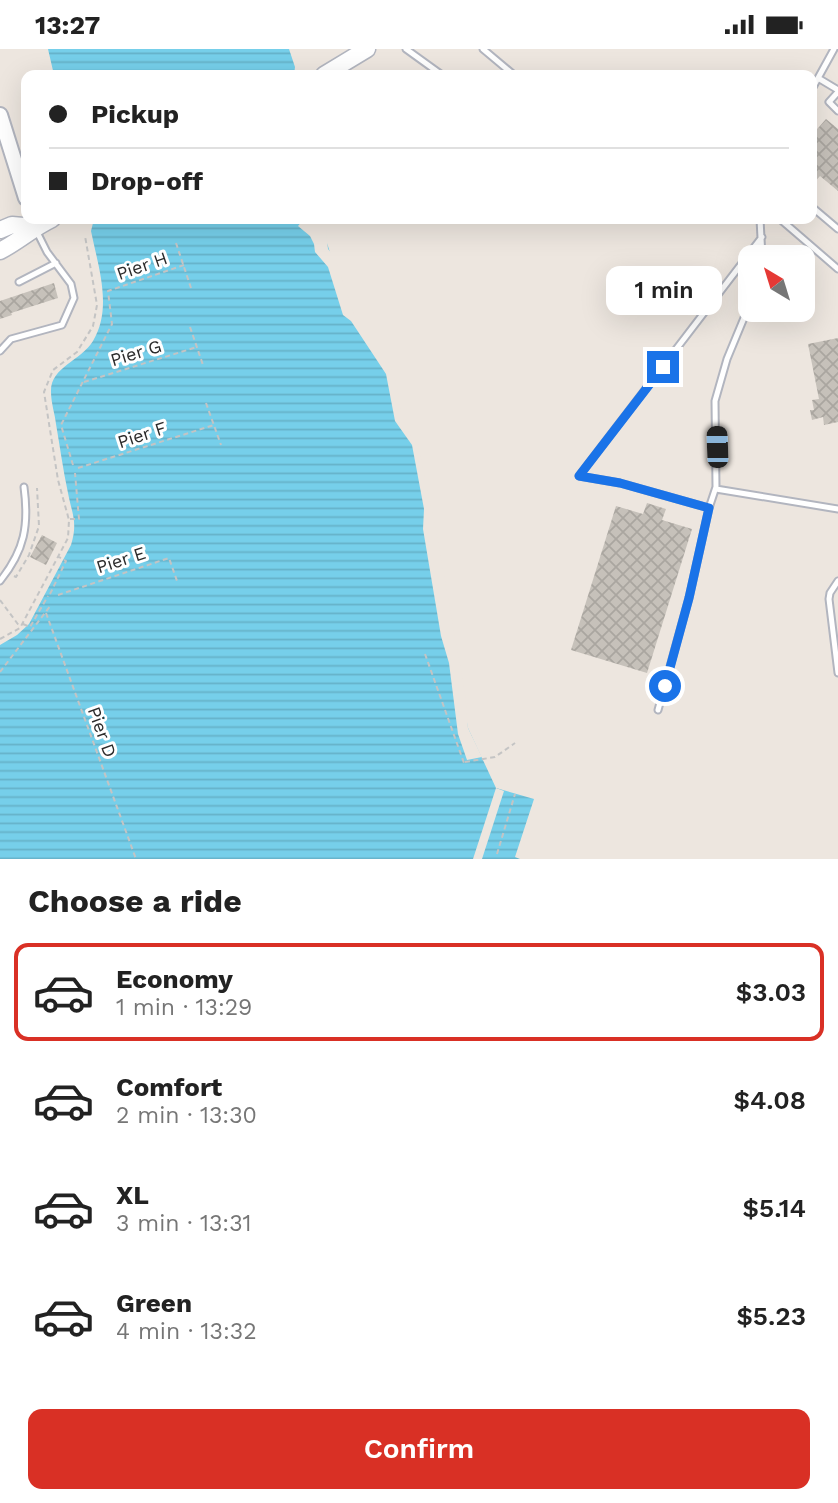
<!DOCTYPE html>
<html lang="en">
<head>
<meta charset="utf-8">
<style>
  :root { --surface:#fff; --page:#f2f2f2; --text:#222; --muted:#767676; --line:#e0e0e0; --accent:#d93025 }
  body { margin:0; font-family:"Work Sans",sans-serif; background:var(--page); color:var(--text); height:100vh; display:flex; flex-direction:column; font-size:26px; white-space:nowrap }
  * { box-sizing:border-box; margin:0 }
  p { font-size:23px; color:var(--muted) }
  .icon { flex:none; width:38px; height:38px; fill:none; stroke:currentColor; stroke-width:2; stroke-linecap:round; stroke-linejoin:round }
  .map { position:relative; height:810px; overflow:hidden }
  .drawer { display:flex; flex-direction:column; background:var(--surface); flex:1 }
  .drawer>* { flex:none }
  .banner { position:absolute; left:21px; top:21px; width:796px; height:154px; border-radius:14px; box-shadow:0 7px 28px #0002; display:grid; align-content:center; height:154px; padding:0 28px; background:var(--surface) }
  .needle { width:46px; rotate:322deg }
  .controls { position:absolute; left:738px; top:196px; display:grid; gap:14px }
  .controls a { display:grid; place-items:center; width:77px; height:77px; border-radius:14px; background:var(--surface); box-shadow:0 7px 28px #0002; font-size:35px }
  .end { position:absolute; width:32px; height:32px; margin:-16px; border:9px solid #1a73e8; background:#fff; box-shadow:0 0 0 4px #fff }
  .from { border-radius:50% }
  .bubble { position:absolute; height:49px; border-radius:14px; background:var(--surface); box-shadow:0 7px 28px #0002; font-size:23px; font-weight:600; line-height:49px; text-align:center }
  .car { position:absolute; width:21px; height:42px; margin:-21px -10px; border-radius:9px; box-shadow:0 0 5px 2px #0007; background:linear-gradient(#222 24%,#8ab4d8 0 40%,#222 0 76%,#8ab4d8 0 86%,#222 0) }
  .banner b { display:flex; align-items:center; gap:24px; height:66px; font-size:26px }
  .banner b+b { border-top:2px solid var(--line) }
  .banner i { width:18px; height:18px; background:var(--text) }
  ul { padding:0; list-style:none }
  li { display:flex; align-items:center; gap:21px; height:98px; margin:0 14px 10px; padding:0 14px; border:4px solid transparent; border-radius:14px }
  li div { flex:1 }
  li b { display:block; font-size:26px }
  li em { font-style:normal; font-weight:600 }
  li.current { border-color:var(--accent) }
  li>.icon { width:63px; height:63px; stroke-width:1.5 }
  h2 { padding:0 28px; font-size:32px; line-height:84px }
  .primary-button { display:flex; gap:14px; margin-top:auto; padding:14px 28px }
  .primary-button a { flex:1; height:80px; border-radius:14px; background:var(--accent); color:#fff; font-size:28px; font-weight:600; line-height:80px; text-align:center }
  .status { display:flex; justify-content:space-between; align-items:center; height:49px; padding:0 35px; background:var(--surface); direction:ltr }
  .status svg { height:19px; fill:currentColor }
  .map>svg:first-child { display:block }
</style>
</head>
<body>
<div class="status"><b>13:27</b><svg viewBox="0 0 49 12"><path d="M0 12V9h3v3zM5 12V6h3v6zM10 12V3h3v9zM15 12V0h3v12zM26 1h20v11H26zM47 4h2v5h-2z"/></svg></div>
<div class="map">
<svg width="838" height="810" viewBox="0 0 838 810">
  <defs>
    <pattern id="water-rules" width="6" height="5" patternUnits="userSpaceOnUse" patternTransform="scale(1.75)"><rect width="6" height="5" fill="#76cfea"/><path d="M0 2.5h6" fill="none" stroke="#66b2c9"/></pattern>
    <pattern id="building-cross-hatch" width="8" height="8" patternUnits="userSpaceOnUse" patternTransform="scale(1.75)"><rect width="8" height="8" fill="#c6c1ba"/><path d="M0 0l8 8M0 8l8-8" fill="none" stroke="#aaa6a0"/></pattern>
  </defs>
  <rect width="100%" height="100%" fill="#ede6df"/>
  <path fill="url(#water-rules)" d="M48,0H289L295,18L294,26H54Z
    M94,170H303L325,188L353,273L386,315L398,365L414,396L435,493L468,679L496,739L534,750L515,808L520,810H0V596L17,586L29,575L71,496C78,473 72,465 68,444C63,421 60,398 56,375C55,365 51,354 51,343C50,318 81,312 93,292C113,259 98,217 91,182Z"/>
  <path fill="#ede6df" d="M304,170H309L326,181L328,200L334,207L356,271L389,314L397,335L401,365L411,388L418,395L438,492L465,644L468,679L482,708L467,711L458,685L449,614L441,587L423,480L424,460L412,396L395,372L386,325L351,272L343,266L328,218L315,203L314,195L310,187L298,177Z
    M496,739L504,742L482,810H473Z"/>
  <path fill="url(#building-cross-hatch)" d="M826,70L838,80V142L820,127L812,136V86Z
    M54,234L58,249L11,264L12,266L0,270V252Z
    M838,289V373L824,376L823,368L812,371L810,361H814L812,351L819,350L808,295Z
    M647,454L666,460L662,471L692,480L647,624L571,601L616,457L643,465Z
    M42,486L57,494L46,516L30,508Z"/>
  <g fill="none" stroke-linecap="round" stroke-linejoin="round">
    <defs>
      <path id="service" d="M406,0L442,26
        M483,0L514,26
        M818,29L838,41
        M812,40L834,0
        M838,43L829,53L838,62
        M812,158L838,180
        M760,170L762,208
        M780,170L838,220
        M19,233L56,214
        M751,252L727,310L715,352L716,438L709,459L620,434L579,427L762,188
        M0,302L11,290L62,276L74,249L71,235L47,203L36,181
        M716,440L838,460
        M0,532C25,501 29,476 24,438
        M838,532L830,544L829,550L838,624
        M658,661L689,549L709,459"/>
      <path id="tertiary" d="M0,66L26,149"/>
      <path id="secondary" d="M324,26L367,0
        M0,181L12,176L35,178
        M0,202C19,192 33,179 52,170"/>
    </defs>
    <use href="#service" stroke="#b2b5bf" stroke-width="9"/>
    <use href="#tertiary" stroke="#b2b5bf" stroke-width="18"/>
    <use href="#secondary" stroke="#b2b5bf" stroke-width="19"/>
    <path stroke="#c4c4c4" stroke-width="2" stroke-dasharray="5 3.5" stroke-linecap="butt" d="M176,194L191,239
      M190,278L203,316
      M84,333L197,298
      M206,354L221,396
      M73,416L61,376L112,275L108,242L184,216
      M78,419L214,376
      M70,470H79L75,424
      M14,527L16,528L29,506L39,477L37,439
      M50,545L66,512L59,508
      M58,546L169,509L177,532
      M0,551L20,578
      M46,564L136,810
      M23,575L30,578L48,547
      M0,590L20,579L68,489L69,471L58,431L44,343L53,321L77,303L93,277L97,256L85,187
      M425,605L464,714
      M0,623L51,556
      M465,713L495,708L515,694
      M497,805L515,745"/>
    <use href="#service" stroke="#fff" stroke-width="5"/>
    <use href="#tertiary" stroke="#fff" stroke-width="14"/>
    <use href="#secondary" stroke="#fff" stroke-width="16"/>
  </g>
  <g fill="none" stroke-linecap="round" stroke-linejoin="round">
    <path stroke="#1a73e8" stroke-width="9" d="M663,318L579,427L620,434L709,459L689,549L665,637"/>
  </g>
  <g text-anchor="middle" stroke-width="6" stroke-linejoin="round" paint-order="stroke">
    <g font-size="18" fill="#2c2c2c" stroke="#fff">
      <text transform="translate(142 217) rotate(-19)" y="6">Pier H</text>
      <text transform="translate(136 304) rotate(-17)" y="6">Pier G</text>
      <text transform="translate(142 386) rotate(-18)" y="6">Pier F</text>
      <text transform="translate(121 511) rotate(-18)" y="6">Pier E</text>
      <text transform="translate(102 683) rotate(70)" y="6">Pier D</text>
    </g>
  </g>
</svg>
<div class="controls">
<a><svg class="needle" viewBox="-14 -14 28 28"><path d="M0-13l5 13h-10z" fill="#e53935"/><path d="M0 13l5-13h-10z" fill="#767676"/></svg></a>
</div>
<i class="end from" style="left:665px;top:637px"></i>
<i class="end" style="left:663px;top:318px"></i>
<div class="bubble" style="left:606px;top:217px;width:116px">1 min</div>
<i class="car" style="left:717px;top:398px;rotate:358deg"></i>
<div class="banner">
<b><i class="from"></i>Pickup</b>
<b><i></i>Drop-off</b>
</div>
</div>
<section class="drawer">
<h2>Choose a ride</h2>
<ul>
<li class="current"><svg class="icon" aria-label="car" viewBox="0 0 24 24"><path d="M5 17H2v-5l4-1 3-4h7l3 4 3 1v5h-3M9 17h6M6 11h13"/><circle cx="7" cy="17" r="2"/><circle cx="17" cy="17" r="2"/></svg><div><b>Economy</b><p>1 min · 13:29</p></div><em>$3.03</em></li>
<li><svg class="icon" aria-label="car" viewBox="0 0 24 24"><path d="M5 17H2v-5l4-1 3-4h7l3 4 3 1v5h-3M9 17h6M6 11h13"/><circle cx="7" cy="17" r="2"/><circle cx="17" cy="17" r="2"/></svg><div><b>Comfort</b><p>2 min · 13:30</p></div><em>$4.08</em></li>
<li><svg class="icon" aria-label="car" viewBox="0 0 24 24"><path d="M5 17H2v-5l4-1 3-4h7l3 4 3 1v5h-3M9 17h6M6 11h13"/><circle cx="7" cy="17" r="2"/><circle cx="17" cy="17" r="2"/></svg><div><b>XL</b><p>3 min · 13:31</p></div><em>$5.14</em></li>
<li><svg class="icon" aria-label="car" viewBox="0 0 24 24"><path d="M5 17H2v-5l4-1 3-4h7l3 4 3 1v5h-3M9 17h6M6 11h13"/><circle cx="7" cy="17" r="2"/><circle cx="17" cy="17" r="2"/></svg><div><b>Green</b><p>4 min · 13:32</p></div><em>$5.23</em></li>
</ul>
<div class="primary-button"><a>Confirm</a></div>
</section>
</body>
</html>
